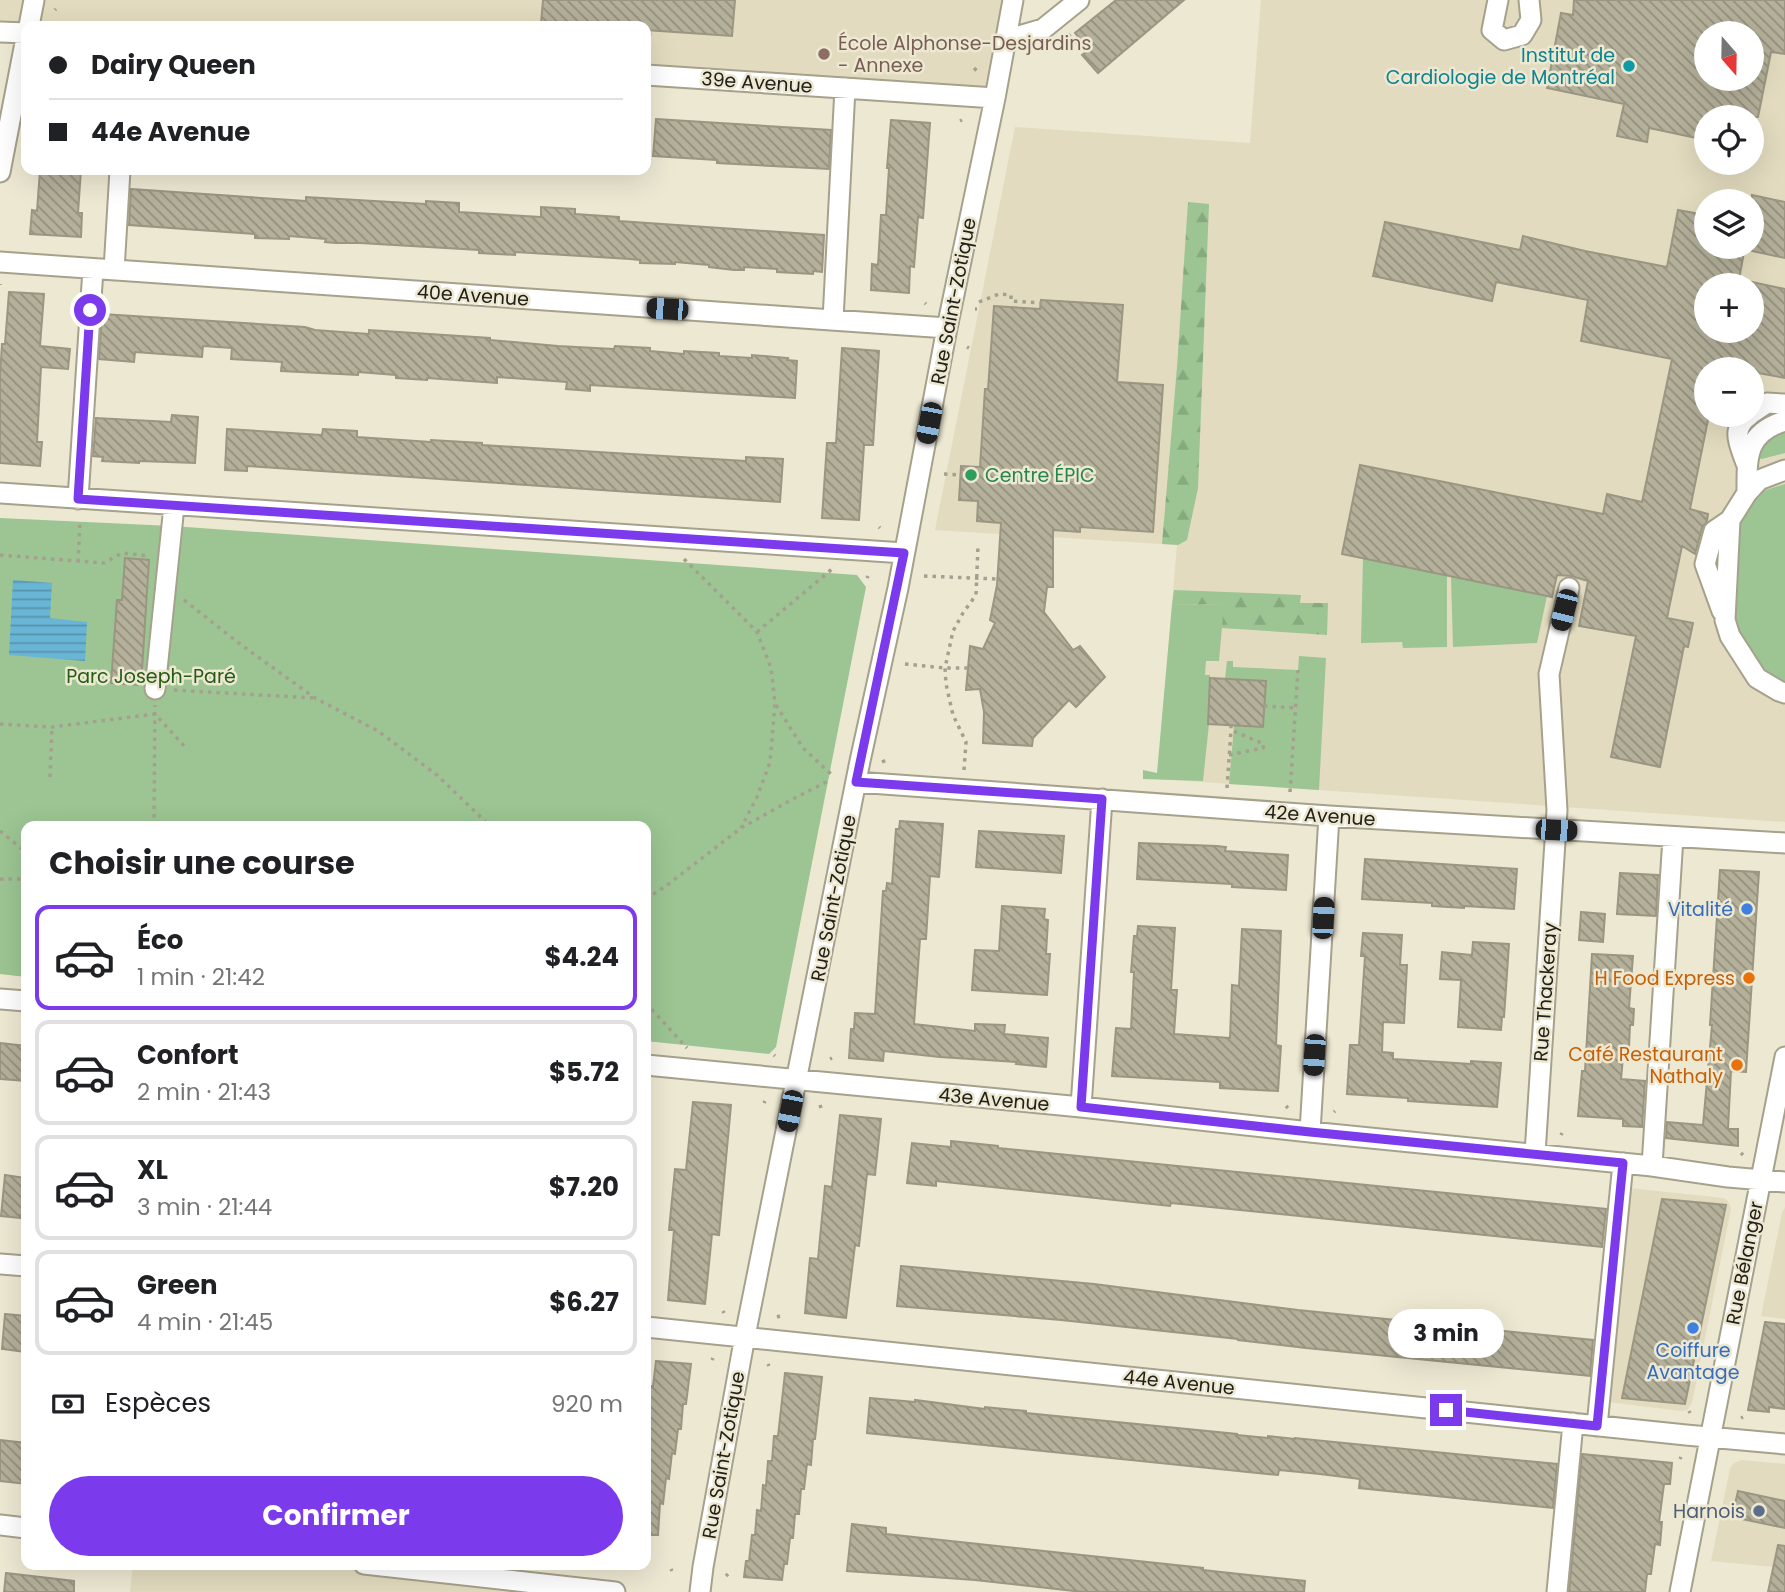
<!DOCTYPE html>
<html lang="fr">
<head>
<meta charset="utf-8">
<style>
  :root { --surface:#fff; --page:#f2f2f2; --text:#202124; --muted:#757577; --line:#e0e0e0; --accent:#7c3aed }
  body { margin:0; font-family:Poppins,sans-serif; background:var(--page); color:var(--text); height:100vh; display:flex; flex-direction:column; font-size:26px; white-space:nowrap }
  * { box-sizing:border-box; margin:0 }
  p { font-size:23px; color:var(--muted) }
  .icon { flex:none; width:38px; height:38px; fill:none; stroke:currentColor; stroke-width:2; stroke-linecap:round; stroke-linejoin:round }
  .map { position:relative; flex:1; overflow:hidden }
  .side { position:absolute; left:21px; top:821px; width:630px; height:749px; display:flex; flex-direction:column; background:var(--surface); border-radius:14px; box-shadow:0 7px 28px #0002 }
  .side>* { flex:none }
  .banner { position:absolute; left:21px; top:21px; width:630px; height:154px; border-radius:14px; box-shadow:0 7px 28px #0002; display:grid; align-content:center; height:154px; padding:0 28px; background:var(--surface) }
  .needle { width:46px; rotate:160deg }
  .tools { position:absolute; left:1694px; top:21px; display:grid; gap:14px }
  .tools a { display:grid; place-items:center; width:70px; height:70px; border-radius:50%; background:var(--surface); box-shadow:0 7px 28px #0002; font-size:35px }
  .end { position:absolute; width:32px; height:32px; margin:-16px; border:9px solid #7c3aed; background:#fff; box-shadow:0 0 0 4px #fff }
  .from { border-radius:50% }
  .bubble { position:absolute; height:49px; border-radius:24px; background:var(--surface); box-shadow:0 7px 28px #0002; font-size:23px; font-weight:700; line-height:49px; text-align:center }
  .car { position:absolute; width:21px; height:42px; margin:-21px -10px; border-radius:9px; box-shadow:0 0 5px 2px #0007; background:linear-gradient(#222 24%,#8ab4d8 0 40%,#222 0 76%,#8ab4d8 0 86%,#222 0) }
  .banner b { display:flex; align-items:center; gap:24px; height:66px; font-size:26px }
  .banner b+b { border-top:2px solid var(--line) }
  .banner i { width:18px; height:18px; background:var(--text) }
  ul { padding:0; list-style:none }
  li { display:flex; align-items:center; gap:21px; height:105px; margin:0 14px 10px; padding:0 14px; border:4px solid var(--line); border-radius:14px }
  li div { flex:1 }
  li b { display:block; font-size:26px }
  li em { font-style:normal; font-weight:700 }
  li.on { border-color:var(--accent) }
  li>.icon { width:63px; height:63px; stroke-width:1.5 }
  h2 { padding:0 28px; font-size:32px; line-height:84px }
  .pay { display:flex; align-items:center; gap:18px; height:77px; padding:0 28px; font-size:26px }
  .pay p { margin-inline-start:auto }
  .button { display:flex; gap:14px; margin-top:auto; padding:14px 28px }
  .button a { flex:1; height:80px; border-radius:42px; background:var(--accent); color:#fff; font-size:28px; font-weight:700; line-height:80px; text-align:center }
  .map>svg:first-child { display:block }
</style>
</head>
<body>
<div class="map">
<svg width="1785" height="1592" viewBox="0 0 1785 1592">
  <defs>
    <pattern id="forest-firs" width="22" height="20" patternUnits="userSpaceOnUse" patternTransform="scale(1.75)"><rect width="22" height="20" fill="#9cc593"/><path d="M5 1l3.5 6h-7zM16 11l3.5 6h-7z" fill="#86a97e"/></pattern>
    <pattern id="water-rules" width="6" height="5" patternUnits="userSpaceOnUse" patternTransform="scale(1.75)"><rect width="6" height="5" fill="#69b5d5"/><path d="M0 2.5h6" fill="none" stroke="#5693ac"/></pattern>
    <pattern id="building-back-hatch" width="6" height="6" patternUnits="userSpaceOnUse" patternTransform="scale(1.75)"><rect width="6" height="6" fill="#b4b09a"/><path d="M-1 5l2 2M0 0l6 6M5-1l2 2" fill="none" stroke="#928f7d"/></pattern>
  </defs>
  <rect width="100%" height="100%" fill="#ede8d2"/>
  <path fill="#e2dbbf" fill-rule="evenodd" d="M0,0H1013L995,98L646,75V26H26L0,32Z
    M1261,0H1785V822L1157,779L1177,545L935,530L1015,127L1250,143ZM1706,33H1752V79H1706ZM1706,117H1752V163H1706ZM1706,201H1752V247H1706ZM1706,285H1752V331H1706ZM1706,369H1752V415H1706Z
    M1629,1188L1723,1198L1727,1200L1730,1205L1731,1209L1692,1403L1687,1410L1682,1411L1607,1402Z
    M1785,1207V1319L1761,1316L1782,1213Z
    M1742,1460L1785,1464V1568L1711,1561L1730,1469L1734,1463Z
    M133,1564L364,1565L615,1592H130Z"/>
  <path fill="#9cc593" d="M1785,429V453L1762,459L1758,458L1762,440Z
    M1785,484V685L1775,683L1757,666L1740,639L1732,601L1737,522L1763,491Z
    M0,518L172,526L857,575L866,587L776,1047L769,1054L646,1041V826H26V977L0,974Z
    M1363,558L1447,575V647L1403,648L1402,642L1361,643Z
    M1451,576L1547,596L1537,643L1453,647Z
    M1224,604L1219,661H1206L1205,675H1210L1208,724H1209L1203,781L1143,779V770L1157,773L1172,605Z
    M1299,656L1326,658L1319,790L1229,784L1234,726L1263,727L1266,682L1225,679L1227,661H1233V667L1298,670Z"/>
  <path fill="url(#forest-firs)" d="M1188,202L1209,204L1198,488L1187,540L1178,545L1162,544L1177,367Z
    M1174,590L1301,595L1300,603H1328L1327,635L1222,628L1223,604L1172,605Z"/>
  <path fill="url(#water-rules)" d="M13,580L52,583L50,618L87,622L85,661L9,655Z"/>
  <path fill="url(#building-back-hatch)" stroke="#9b9682" stroke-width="2" fill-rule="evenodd" d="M543,0H735L732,36L646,30V26H586L541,23Z
    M1116,0H1184L1098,73L1082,55L1089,50L1075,33Z
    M1574,0H1785V54L1771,52L1758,117H1706V140L1649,128L1647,142L1617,136L1624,104L1547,88L1561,13L1573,15ZM1706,33H1752V79H1706Z
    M656,119L831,130L829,169L717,163V160L653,156Z
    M891,120L930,123L923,218L918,217L914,267L910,266L909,293L871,290L872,264L878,265L881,215H886L889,168H887Z
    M40,170H81L78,213H82L81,237L30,234L32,210L37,211Z
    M131,189L306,201V197L426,204V201L459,203V212L541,217V207L575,209V214L619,217V221L824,235L822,272L813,271V274L777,272V269L744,267V270H734L709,267V265L675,262V264L640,263V260L630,259L515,252V255L479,253V250L360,243H336L325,242L326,239L289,236V239L255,238V234L129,225Z
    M1752,195L1785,202V258L1752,251Z
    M1678,210L1706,215V247H1745L1738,285H1706V331H1752V282L1785,289V378L1752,372V369H1706V415H1709L1690,509L1708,514L1707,521L1702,528L1695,554L1682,546L1667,618L1693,623L1688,647L1684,646L1660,767L1611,757L1636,636L1579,626L1588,581L1571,576L1557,575L1552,597L1342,554L1360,465L1603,514L1607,494L1642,502L1672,359L1581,341L1588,300L1496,282L1492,301L1373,276L1385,222L1520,250L1523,236L1585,251L1667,267Z
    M9,292L44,294L40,346L70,349L68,369L41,367L37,442H42L40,466L0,463V374L2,344H5Z
    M1041,300L1123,305L1117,382L1163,385L1153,532L1080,527V532L1053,530V587H1047L1044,612L1073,650L1080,646L1105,677L1076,707L1069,700L1033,738L1032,746L983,743L984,712L980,689L966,690L970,646L983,649L995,623L990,620L997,585L1001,523L977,521L978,501L959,500L961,466L980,467L985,389H988L994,306L1040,309Z
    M102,314L305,327L315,330L369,334V330L490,338V340L558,346L614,349L615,346L650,348V351L684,354V351L719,353V356L752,358V355L788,358L787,360L797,361L795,398L590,385V391L566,389L567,382L497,377V383L427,378V380L396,378V375L358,372V375L281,371L282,362L231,359L232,348L203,346L202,357L135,352L134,362L99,359Z
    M842,348L879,351L873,445H864L859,520L822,518L827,443H836Z
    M172,415L198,417L195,463L139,461V463L102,461L103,457L93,456L96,418L171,422Z
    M227,429L322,435L323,429L357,431V437L431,442V440L482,443V445L746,461V457L783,459L780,502L247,466V471L225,470Z
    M125,558L149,560L141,685L111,683L117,600H122Z
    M1210,678L1266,681L1263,727L1208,724Z
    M900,821L943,824L939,877L930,876L926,939H920L914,1024L975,1031V1024L1005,1025L1004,1034L1048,1038L1046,1067L1016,1064L1017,1062L940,1057L884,1051L883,1061L849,1058L851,1029H854L855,1013L875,1014L883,891H886L887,883L892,884L896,829H899Z
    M979,831L1064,836L1061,873L976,867Z
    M1139,843L1217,846L1226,847L1225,851L1288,855L1286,890L1232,887V884L1137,879Z
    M1365,859L1517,869L1514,909L1464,906V908L1432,906V903L1362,899Z
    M1720,870L1759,872L1746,1072L1731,1071L1728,1129H1738V1146L1666,1138L1667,1122L1703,1125L1712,1025H1710Z
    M1620,873L1658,875L1656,916L1617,914Z
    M1002,906L1045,909L1044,919L1048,920L1046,954H1050L1047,995L972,990L975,950L999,951Z
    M1581,912L1605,914L1603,942L1579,940Z
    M1138,926L1175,928L1171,990H1177L1174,1034L1230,1038L1232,985L1239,986L1242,929L1281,931L1276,1045L1281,1046L1278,1091L1220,1088V1082L1112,1076L1116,1028L1131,1029L1134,972H1131L1134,936H1137Z
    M1363,933L1402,935L1400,965H1407L1404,1023L1383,1022L1382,1052L1393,1053V1059L1471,1064V1061L1501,1063L1497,1107L1408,1101V1098L1347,1094L1350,1045H1359L1365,956H1361Z
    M1473,942L1509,944L1504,1017H1502L1501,1030L1458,1027L1461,980L1440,979L1442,952L1472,955Z
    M1592,954L1633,956L1629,1008L1634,1009L1633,1025H1630L1629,1048L1624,1047L1621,1079L1645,1081L1642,1127L1623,1126V1119L1578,1116L1582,1071H1585Z
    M0,1043L26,1046V1081L0,1079Z
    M693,1102L731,1105L719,1235L712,1234L705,1304L668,1300L674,1230H669L675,1169L686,1170Z
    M840,1115L881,1119L875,1175L867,1174L859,1246L855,1245L846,1318L805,1313L810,1258L818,1259L825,1186L832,1187Z
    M951,1141L998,1146V1148L1606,1209L1602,1247L1171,1203L1170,1206L936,1181V1186L907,1183L912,1143L951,1147Z
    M5,1175L26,1178V1215H20V1218L1,1216Z
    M1662,1199L1726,1205L1685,1404L1622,1398Z
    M901,1266L1094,1284L1298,1310L1593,1340L1590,1376L1306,1348L1238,1340V1339L1061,1320L897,1306Z
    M5,1314L26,1316V1352L2,1349Z
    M1765,1322L1785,1324V1409L1769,1407V1412L1748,1410Z
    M656,1361L691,1364L686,1404H683L681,1429H678L675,1454L672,1453L669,1479L666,1478L663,1504L660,1503L658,1535H646V1411H647L650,1386H653Z
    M785,1373L822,1377L815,1439H813L811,1465L807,1464L804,1489H801L799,1514H795L793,1538H790L787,1564H784L782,1580L744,1577L746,1561H749L752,1535H755L757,1510L761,1511L763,1485L766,1486L768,1461H772L774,1436H778Z
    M870,1398L915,1402V1400L985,1409V1407L1026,1411V1413L1237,1434V1435L1268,1438V1436L1295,1439V1438L1557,1464L1553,1508L1359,1488L1360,1479L1320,1474L1279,1470L1278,1475L867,1433Z
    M0,1440L26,1443V1484L0,1481Z
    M1582,1454L1672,1463L1670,1484H1664L1659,1522H1662L1660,1545L1655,1544L1651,1574H1647L1645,1592H1569Z
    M1738,1491L1785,1501V1528L1732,1517Z
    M852,1524L886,1528V1534L1203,1568V1570L1305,1581L1304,1592H1083L975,1580L847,1571Z
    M1778,1545L1785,1546V1592H1768Z
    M6,1573L74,1581V1592H4Z"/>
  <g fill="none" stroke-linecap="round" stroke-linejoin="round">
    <defs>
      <path id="minor" d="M1498,0L1492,30L1504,40L1522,35L1531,20L1529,0
        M29,26L34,0
        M0,32L26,33
        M1005,40L1043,29L1079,0
        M646,75L995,98
        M0,172L26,38
        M0,262L947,328
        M114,270L120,170
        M833,320L845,88
        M1752,413L1767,403L1784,404L1785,405
        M1746,463C1739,443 1730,429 1750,415
        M1785,470L1759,480L1747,493L1730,520L1725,620L1730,636L1757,678L1779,691L1785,693
        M0,493L904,553
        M1747,493C1747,458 1745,433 1785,421
        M78,499L93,269
        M1722,611L1705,564L1714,531L1730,520
        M155,689L174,506
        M856,782L1329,816L1785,843
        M0,999L26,1001
        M646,1065L1081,1107L1310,1132L1652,1166L1728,1177L1785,1182
        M1081,1107L1102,799
        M1310,1132L1329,816
        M1535,1154L1557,810L1549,674L1569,588
        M1652,1166L1673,837
        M0,1264L26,1266
        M646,1327L1686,1435L1785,1444
        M1597,1426L1623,1163
        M0,1525L26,1528
        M364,1564L615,1592
        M700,1592L703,1567L745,1336L860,761L898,588L947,328L995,98L1013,0
        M1557,1592L1573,1423
        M1680,1592C1716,1414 1749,1235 1785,1057"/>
    </defs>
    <use href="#minor" stroke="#a6a18c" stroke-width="23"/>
    <path stroke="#a4a08f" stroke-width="3.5" stroke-dasharray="3.5 5" stroke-linecap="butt" d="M55,10L56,9
      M1068,34L1085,53
      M648,53L650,30
      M974,68L980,74
      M960,121L962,120
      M0,284V285
      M979,302L999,294L1011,295V301L1041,303
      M925,303L926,304
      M975,309H977
      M967,347L969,348
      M944,474L961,475
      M879,527L880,528
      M0,555L104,563L122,553L149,556
      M684,559L757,632L771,668L775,703L770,762L757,797L741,828
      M78,562L80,520
      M924,576L997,579
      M867,578L868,576
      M184,600L240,644L315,698L378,731L437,775L490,826
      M757,632L832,569
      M905,664L945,668H968
      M174,690L313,698
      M776,705L803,748L831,774
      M1264,706L1296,708
      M0,724L52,727L155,714L186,748
      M1229,755L1263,748L1264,744L1231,730V726
      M882,762L889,759
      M964,770L966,742L953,715L946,684L945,668L953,631L963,613L976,595L978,546
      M50,777L52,727
      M1227,788L1231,730
      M1290,792L1298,670
      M154,826L155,705
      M0,831L26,852
      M0,879H26
      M646,899L666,886L741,828L791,800L830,780
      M646,1003L687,1048
      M774,1055L775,1056
      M830,1059L832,1058
      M764,1103L765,1101
      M820,1105L821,1108
      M1286,1106L1288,1108
      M1334,1112L1335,1111
      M1561,1135L1562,1133
      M1741,1153L1743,1155
      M723,1311L724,1313
      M777,1317L780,1316
      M712,1360L713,1358
      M768,1364L769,1366
      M1689,1411L1690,1413
      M1741,1418L1743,1417
      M1680,1459L1681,1457
      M671,1569L672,1571
      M726,1576L728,1574"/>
    <use href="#minor" stroke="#fff" stroke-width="19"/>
  </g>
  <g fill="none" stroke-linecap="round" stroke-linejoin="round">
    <path stroke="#7c3aed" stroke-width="9" d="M90,310L78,499L904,553L856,782L1102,799L1081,1107L1310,1132L1623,1163L1597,1426L1446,1410"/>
  </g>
  <circle fill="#8d6e63" stroke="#ede8d2" stroke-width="2.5" cx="824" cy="54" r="7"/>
  <circle fill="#0f9aa8" stroke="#ede8d2" stroke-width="2.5" cx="1629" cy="66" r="7"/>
  <circle fill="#2e9e5b" stroke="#ede8d2" stroke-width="2.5" cx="971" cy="475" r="7"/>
  <g fill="#3f7fe0" stroke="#ede8d2" stroke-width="2.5">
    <circle cx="1747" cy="909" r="7"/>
    <circle cx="1693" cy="1328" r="7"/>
  </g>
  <g fill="#e8710a" stroke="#ede8d2" stroke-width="2.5">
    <circle cx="1749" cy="978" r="7"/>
    <circle cx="1737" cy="1065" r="7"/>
  </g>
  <circle fill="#5c6f8a" stroke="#ede8d2" stroke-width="2.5" cx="1759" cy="1511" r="7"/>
  <g text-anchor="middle" stroke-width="5" stroke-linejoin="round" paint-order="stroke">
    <g font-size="19" fill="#785e54" stroke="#ede8d2" text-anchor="start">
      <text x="838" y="50">École Alphonse-Desjardins<tspan x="838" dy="22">- Annexe</tspan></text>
    </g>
    <g font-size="19" fill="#0d838f" stroke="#ede8d2" text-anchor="end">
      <text x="1615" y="62">Institut de<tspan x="1615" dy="22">Cardiologie de Montréal</tspan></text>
    </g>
    <g font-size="19" fill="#222018" stroke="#ede8d2">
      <text transform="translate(757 82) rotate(4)" y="7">39e Avenue</text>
      <text transform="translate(473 295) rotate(4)" y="7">40e Avenue</text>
      <text transform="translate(953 301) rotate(-79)" y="7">Rue Saint-Zotique</text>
      <text transform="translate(1320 815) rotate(4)" y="7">42e Avenue</text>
      <text transform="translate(833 898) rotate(-79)" y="7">Rue Saint-Zotique</text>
      <text transform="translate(1545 992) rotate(-86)" y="7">Rue Thackeray</text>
      <text transform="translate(994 1099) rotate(5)" y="7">43e Avenue</text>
      <text transform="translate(1744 1263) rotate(-79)" y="7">Rue Bélanger</text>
      <text transform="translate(1179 1382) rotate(6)" y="7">44e Avenue</text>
      <text transform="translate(723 1455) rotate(-80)" y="7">Rue Saint-Zotique</text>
    </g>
    <g font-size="19" fill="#27864d" stroke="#ede8d2" text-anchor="start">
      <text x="985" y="482">Centre ÉPIC</text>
    </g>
    <g font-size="19" fill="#245c14" stroke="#ede8d2">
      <text x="151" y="683">Parc Joseph-Paré</text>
    </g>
    <g font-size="19" fill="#366cbe" stroke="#ede8d2" text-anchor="end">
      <text x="1733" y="916">Vitalité</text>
      <text x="1693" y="1357" text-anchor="middle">Coiffure<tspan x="1693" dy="22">Avantage</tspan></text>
    </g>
    <g font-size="19" fill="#c56008" stroke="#ede8d2" text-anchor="end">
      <text x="1735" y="985">H Food Express</text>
      <text x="1723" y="1061">Café Restaurant<tspan x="1723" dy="22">Nathaly</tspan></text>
    </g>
    <g font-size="19" fill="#4e5e75" stroke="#ede8d2" text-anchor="end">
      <text x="1745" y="1518">Harnois</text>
    </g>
  </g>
</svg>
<div class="tools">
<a><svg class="needle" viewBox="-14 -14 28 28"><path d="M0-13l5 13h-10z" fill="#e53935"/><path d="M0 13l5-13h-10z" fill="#757577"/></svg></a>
<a><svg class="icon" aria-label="locate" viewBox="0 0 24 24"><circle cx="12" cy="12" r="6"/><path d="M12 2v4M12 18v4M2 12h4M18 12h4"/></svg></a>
<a><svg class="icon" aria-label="layers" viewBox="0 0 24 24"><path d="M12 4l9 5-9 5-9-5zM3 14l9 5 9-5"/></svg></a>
<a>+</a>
<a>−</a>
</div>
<i class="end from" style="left:90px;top:310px"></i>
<i class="end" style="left:1446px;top:1410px"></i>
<div class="bubble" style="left:1388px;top:1309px;width:116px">3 min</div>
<i class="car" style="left:667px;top:309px;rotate:274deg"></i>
<i class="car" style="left:929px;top:423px;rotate:191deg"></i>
<i class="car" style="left:1564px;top:610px;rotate:194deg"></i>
<i class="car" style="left:1556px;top:830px;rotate:93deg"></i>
<i class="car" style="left:1323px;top:918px;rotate:3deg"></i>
<i class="car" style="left:1314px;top:1055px;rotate:184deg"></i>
<i class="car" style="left:790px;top:1111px;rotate:191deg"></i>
<div class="banner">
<b><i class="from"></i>Dairy Queen</b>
<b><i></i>44e Avenue</b>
</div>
<section class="side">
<h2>Choisir une course</h2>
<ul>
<li class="on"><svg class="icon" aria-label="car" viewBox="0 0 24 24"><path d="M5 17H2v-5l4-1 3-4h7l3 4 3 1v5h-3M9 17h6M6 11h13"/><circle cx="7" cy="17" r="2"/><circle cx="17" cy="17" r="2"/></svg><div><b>Éco</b><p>1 min · 21:42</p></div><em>$4.24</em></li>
<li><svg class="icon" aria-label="car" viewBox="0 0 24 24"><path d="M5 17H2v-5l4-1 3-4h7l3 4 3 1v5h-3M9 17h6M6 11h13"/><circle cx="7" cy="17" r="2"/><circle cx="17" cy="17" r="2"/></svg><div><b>Confort</b><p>2 min · 21:43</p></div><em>$5.72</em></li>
<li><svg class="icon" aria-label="car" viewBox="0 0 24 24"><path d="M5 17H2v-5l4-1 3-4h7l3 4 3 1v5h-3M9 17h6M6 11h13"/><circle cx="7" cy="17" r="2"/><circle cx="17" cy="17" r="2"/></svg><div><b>XL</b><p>3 min · 21:44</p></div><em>$7.20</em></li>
<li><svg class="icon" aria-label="car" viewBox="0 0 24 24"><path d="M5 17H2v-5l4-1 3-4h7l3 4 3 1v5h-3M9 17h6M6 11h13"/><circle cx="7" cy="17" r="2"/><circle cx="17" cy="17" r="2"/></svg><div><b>Green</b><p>4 min · 21:45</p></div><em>$6.27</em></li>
</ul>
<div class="pay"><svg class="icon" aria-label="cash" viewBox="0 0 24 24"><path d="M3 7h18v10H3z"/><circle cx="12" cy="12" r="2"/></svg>Espèces<p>920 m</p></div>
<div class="button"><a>Confirmer</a></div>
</section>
</div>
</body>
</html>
